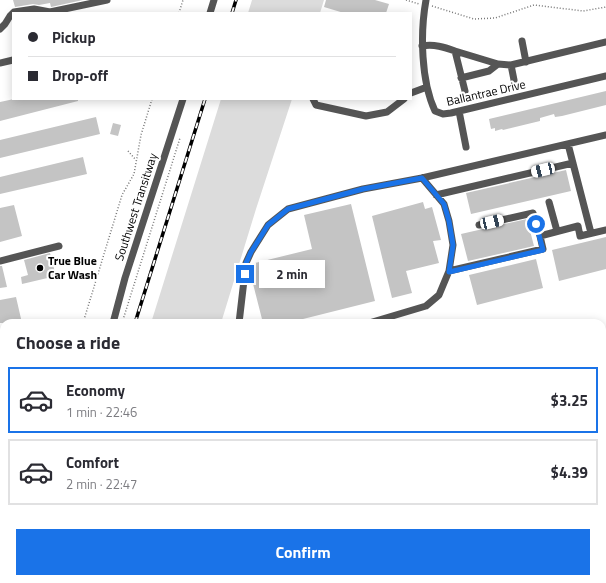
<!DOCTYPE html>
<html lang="en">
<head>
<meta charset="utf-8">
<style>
  :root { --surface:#fff; --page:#f7f7f7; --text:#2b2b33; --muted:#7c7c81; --line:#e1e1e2; --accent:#1a73e8 }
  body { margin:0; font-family:"Titillium Web",sans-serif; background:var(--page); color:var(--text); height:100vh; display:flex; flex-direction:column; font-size:15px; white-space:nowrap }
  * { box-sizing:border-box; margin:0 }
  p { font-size:13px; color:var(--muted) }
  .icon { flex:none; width:22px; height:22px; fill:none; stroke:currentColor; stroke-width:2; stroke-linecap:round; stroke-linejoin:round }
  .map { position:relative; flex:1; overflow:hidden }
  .panel { position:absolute; left:0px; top:319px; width:606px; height:264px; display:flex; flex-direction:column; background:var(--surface); border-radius:12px 12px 0 0; box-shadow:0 2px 10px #0003 }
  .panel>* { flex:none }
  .banner { position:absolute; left:12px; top:12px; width:400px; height:88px; border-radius:0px; box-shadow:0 2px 10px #0003; display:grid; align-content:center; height:88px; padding:0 16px; background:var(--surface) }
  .end { position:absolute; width:18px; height:18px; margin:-9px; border:5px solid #1a73e8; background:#fff; box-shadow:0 0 0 2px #fff }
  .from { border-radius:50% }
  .bubble { position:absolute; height:28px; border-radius:0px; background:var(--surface); box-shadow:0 2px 10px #0003; font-size:13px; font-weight:700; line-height:28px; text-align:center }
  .car { position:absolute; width:12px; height:24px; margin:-12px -6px; border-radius:5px; box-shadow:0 0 3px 1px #0007; background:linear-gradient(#fff 24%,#345 0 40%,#fff 0 76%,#345 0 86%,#fff 0) }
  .banner b { display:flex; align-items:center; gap:14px; height:38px; font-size:15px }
  .banner b+b { border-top:1px solid var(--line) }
  .banner i { width:10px; height:10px; background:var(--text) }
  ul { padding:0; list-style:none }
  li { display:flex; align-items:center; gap:12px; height:66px; margin:0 8px 6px; padding:0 8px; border:2px solid var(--line); border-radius:0px }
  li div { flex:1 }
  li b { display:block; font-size:15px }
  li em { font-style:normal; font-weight:700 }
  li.active { border-color:var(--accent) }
  li>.icon { width:36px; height:36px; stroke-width:1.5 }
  h2 { padding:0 16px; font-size:18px; line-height:48px }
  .action { display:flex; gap:8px; margin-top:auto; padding:8px 16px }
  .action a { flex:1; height:46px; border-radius:0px; background:var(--accent); color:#fff; font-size:16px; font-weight:700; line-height:46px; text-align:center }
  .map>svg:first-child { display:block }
</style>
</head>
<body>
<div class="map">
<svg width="606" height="583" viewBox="0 0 606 583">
  <rect width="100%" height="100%" fill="#fff"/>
  <path fill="#dcdcdc" d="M252,0H324L320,13H248Z
    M221,99H292L256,209L221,323H151Z
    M135,579H180L208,582H221L243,579L244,583H124Z"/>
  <path fill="#c4c4c4" d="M13,0H83L51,7L50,3L39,5L33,4L15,7Z
    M326,0H375L389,4L386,13H344L324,7Z
    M606,91V105L562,116L555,117L554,114L540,118V121L503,130L502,129L495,131V128L491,129L489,119Z
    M14,99H78V101L0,121V102Z
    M96,117L100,134L0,158V140Z
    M113,123L121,125L118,136L110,134Z
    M83,157L87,174L0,194V177Z
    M566,170L571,191L471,214L466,193Z
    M423,202L425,209L432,207L441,240L433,241L439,263L406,271L412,293L392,298L372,216Z
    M351,204L375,301L287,323H263L250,272L251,264L312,249L304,215Z
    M14,205L22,236L0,242V208Z
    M527,219L534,246L468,261L461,234Z
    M606,237V269L559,281L552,250Z
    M50,253L56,276L22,284L21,277L28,275L24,260Z
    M536,259L543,288L477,305L469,275Z
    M0,266H2L7,287L0,288Z
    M16,297L22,323H0V300Z"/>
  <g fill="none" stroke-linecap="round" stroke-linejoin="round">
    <path stroke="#777" stroke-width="1.5" stroke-dasharray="1 2" stroke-linecap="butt" d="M406,0L419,4
      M432,6L474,19L495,18L534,5L583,11L606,7
      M179,13L183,0
      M128,151L136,160
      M83,323L122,195L134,174L141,135L152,99
      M122,323L180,138
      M0,415L4,430
      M0,435L4,452
      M0,460L4,459
      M31,583L32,579
      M42,583L43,579"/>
    <path stroke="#555" stroke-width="7" d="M426,0C420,33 421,81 435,111L443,114L451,113L606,76
      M210,13L214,0
      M0,29L5,24L10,16L14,12L34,9L50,12L107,0
      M522,41L526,62
      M422,46C434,44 444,47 455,51L465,91
      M455,51L498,64L489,71L461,78
      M0,63L13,60
      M498,64L511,65L606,42
      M511,65L514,80
      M411,93L427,87
      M313,99L316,105L366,116L387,112L404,99
      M459,111L466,147
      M568,144L591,233
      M436,195L573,163
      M549,202L557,231
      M479,225L533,213L540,236
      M0,261L59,246
      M449,271L543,249L540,236L578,226L580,236L606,230
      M113,323L125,278L183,99
      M239,323L246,263L251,252L268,225L288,209L363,189L422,178L606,135
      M369,323L426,306L439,295L449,271L453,245L449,221L444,204L422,178
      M602,392L606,391
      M0,397L4,396
      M602,460L606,459
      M0,505L4,504
      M142,579L143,583
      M243,579L244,583
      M601,583L602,580L606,577"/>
    <defs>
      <path id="rail" d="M232,13L236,0
        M135,323L205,99
        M54,583L55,579"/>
    </defs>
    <use href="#rail" stroke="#000" stroke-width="3.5"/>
    <use href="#rail" stroke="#fff" stroke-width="2" stroke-dasharray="6" stroke-linecap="butt"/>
  </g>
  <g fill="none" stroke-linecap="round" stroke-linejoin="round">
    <path stroke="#1a73e8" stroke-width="5" d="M245,274L246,263L251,252L258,241L268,225L288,209L363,189L422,178L444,204L449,221L453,245L449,272L543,250L536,224"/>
  </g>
  <circle fill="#000" stroke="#fff" stroke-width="1.5" cx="40" cy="268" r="4"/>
  <g text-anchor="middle" stroke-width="4" stroke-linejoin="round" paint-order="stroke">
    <g font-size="12" fill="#000" stroke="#fff">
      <text transform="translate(486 93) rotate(-13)" y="4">Ballantrae Drive</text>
      <text transform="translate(136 207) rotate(-72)" y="4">Southwest Transitway</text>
    </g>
    <g font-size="12" font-weight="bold" fill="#000" stroke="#fff" text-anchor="start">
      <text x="48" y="265">True Blue<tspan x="48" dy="14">Car Wash</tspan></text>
    </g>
  </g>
</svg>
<i class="end from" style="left:536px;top:224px"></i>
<i class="end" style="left:245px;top:274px"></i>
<div class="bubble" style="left:259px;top:260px;width:66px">2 min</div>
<i class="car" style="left:543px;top:170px;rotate:257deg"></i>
<i class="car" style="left:492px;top:222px;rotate:77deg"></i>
<div class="banner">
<b><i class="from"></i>Pickup</b>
<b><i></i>Drop-off</b>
</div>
<section class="panel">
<h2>Choose a ride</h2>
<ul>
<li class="active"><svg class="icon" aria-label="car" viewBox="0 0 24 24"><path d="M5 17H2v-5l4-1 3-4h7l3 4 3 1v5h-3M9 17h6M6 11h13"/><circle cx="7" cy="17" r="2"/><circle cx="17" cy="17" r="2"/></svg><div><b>Economy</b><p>1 min · 22:46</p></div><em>$3.25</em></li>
<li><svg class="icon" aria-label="car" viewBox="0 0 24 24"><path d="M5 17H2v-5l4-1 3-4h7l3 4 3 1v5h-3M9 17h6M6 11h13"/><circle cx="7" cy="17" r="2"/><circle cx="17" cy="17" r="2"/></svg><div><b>Comfort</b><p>2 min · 22:47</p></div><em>$4.39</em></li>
</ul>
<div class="action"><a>Confirm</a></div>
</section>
</div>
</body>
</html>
